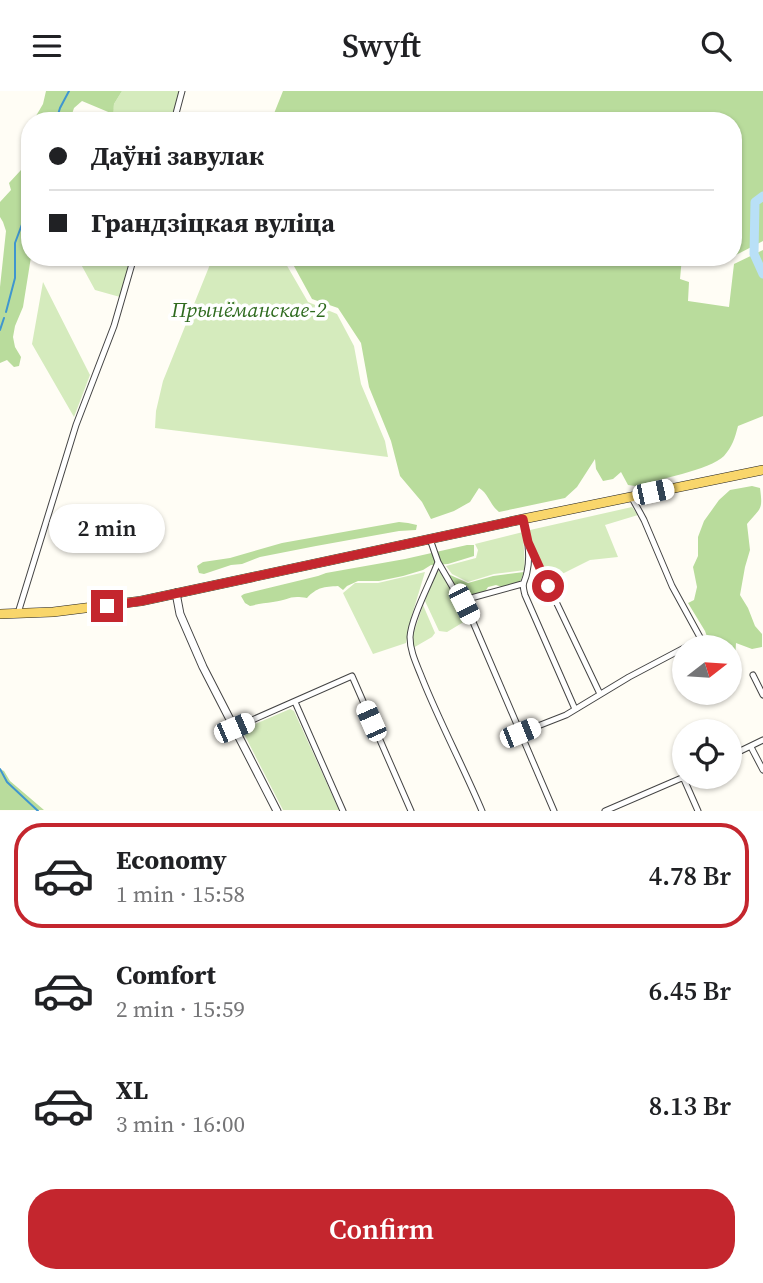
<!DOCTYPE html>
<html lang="en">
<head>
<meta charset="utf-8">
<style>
  :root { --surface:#fff; --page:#f6f6f6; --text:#202124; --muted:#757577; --line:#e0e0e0; --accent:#c4262e }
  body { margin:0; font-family:"Source Serif 4",serif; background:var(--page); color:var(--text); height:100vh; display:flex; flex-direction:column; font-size:26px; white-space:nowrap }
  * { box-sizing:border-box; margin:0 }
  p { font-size:23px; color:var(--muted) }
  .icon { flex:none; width:38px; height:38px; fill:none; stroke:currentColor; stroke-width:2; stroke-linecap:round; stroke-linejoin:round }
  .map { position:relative; height:720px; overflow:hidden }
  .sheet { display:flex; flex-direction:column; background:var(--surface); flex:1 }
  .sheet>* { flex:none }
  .hud { position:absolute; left:21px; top:21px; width:721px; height:154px; border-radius:28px; box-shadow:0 2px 5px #0004; display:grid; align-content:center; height:154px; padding:0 28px; background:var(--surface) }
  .needle { width:46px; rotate:73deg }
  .tools { position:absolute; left:672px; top:544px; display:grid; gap:14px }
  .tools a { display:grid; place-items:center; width:70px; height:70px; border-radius:50%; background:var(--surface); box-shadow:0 2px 5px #0004; font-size:35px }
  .end { position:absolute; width:32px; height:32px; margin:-16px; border:9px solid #c4262e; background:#fff; box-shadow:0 0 0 4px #fff }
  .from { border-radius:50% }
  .bubble { position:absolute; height:49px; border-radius:24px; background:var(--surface); box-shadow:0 2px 5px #0004; font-size:23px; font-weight:600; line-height:49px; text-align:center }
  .car { position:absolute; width:21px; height:42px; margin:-21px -10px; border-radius:9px; box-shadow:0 0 5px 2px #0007; background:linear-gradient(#fff 24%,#345 0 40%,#fff 0 76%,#345 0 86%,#fff 0) }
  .hud b { display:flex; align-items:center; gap:24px; height:66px; font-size:26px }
  .hud b+b { border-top:2px solid var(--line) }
  .hud i { width:18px; height:18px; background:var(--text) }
  ul { padding:12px 0 0; list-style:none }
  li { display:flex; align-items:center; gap:21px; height:105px; margin:0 14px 10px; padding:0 14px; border:4px solid transparent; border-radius:28px }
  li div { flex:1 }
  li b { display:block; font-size:26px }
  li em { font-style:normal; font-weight:600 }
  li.current { border-color:var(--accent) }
  li>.icon { width:63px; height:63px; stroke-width:1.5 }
  .action { display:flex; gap:14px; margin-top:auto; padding:14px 28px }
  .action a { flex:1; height:80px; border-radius:28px; background:var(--accent); color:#fff; font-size:28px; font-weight:600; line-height:80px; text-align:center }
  header { display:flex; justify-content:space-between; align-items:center; height:91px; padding:0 28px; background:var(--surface); font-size:32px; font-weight:600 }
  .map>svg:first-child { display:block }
</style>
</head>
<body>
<header><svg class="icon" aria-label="menu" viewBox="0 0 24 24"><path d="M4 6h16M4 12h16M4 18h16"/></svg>Swyft<svg class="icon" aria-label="search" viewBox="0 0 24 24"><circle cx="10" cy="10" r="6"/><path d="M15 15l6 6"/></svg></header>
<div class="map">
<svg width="763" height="720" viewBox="0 0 763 720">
  <rect width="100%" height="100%" fill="#fffdf5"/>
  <path fill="#d5ebbd" d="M122,0H180L171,30H111L114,13Z
    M77,166H131L120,206L95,199Z
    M213,166H282L308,211L337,223L354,255L361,293L385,350L388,366L155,337L156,320L163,290Z
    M43,191L90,284L74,326L32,253Z
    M632,416L638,424L605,434L618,466L590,469L550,489L530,450V439Z
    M523,441L525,479L494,483L468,491L452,483L446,475L476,467L478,459L475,453Z
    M436,480H439L444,485L467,529L447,541L439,540L425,510Z
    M425,481L412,524L406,552L373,563L343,502L355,492H378Z
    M423,514L435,542L432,546L413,557V544Z
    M290,618L294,620L339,719H283L243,641L246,637Z"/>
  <path fill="#b9dc9c" d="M46,0H122L114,13L113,23L82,10L74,17L71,26L67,30H33L43,13Z
    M283,0H763V150L734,165L736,139L733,138V30H271Z
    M30,35V166H31L23,216L15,235L13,246L15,256L21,266L19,275L14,276L7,269L0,272V196L6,140L3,131L0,126V111L11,99L9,92L21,79L24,54Z
    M763,159V325L738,335C735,347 732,356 724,365C710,379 656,389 635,395L628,394L621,381L613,388L603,390L596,378L595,368L577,396L565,407L499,421C490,414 488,402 479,397L470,411L454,420L431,428L422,411L400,385L391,350L369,296L361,252L338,217L312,208L289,166H682L680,188L689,191L688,210L729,216L734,173Z
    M752,395L760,397C763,420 761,416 747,433L750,459L745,476L740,504L748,517L755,535L762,543V556L752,558L736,552L735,570L730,572V556H711L705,540L688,512L694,509L697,496L693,476L698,465V446L704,430L719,409L730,399Z
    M399,431L408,432L417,434L416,439L399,440L316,455L260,466L242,473L231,474L204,483L199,482L197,475L203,471L230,467L282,452Z
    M467,454H474V465L448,473L431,474L423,479L403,485L379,490H358L347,495L343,499L338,495C324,496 317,496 307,507C288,504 290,509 273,511C265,512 258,513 250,515L245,512L241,505L244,503L318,485L326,482L405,468Z
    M524,481L520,491L502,496L496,494L488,496L485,501L463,507L448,483L468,492L493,485Z
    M0,678L4,680L10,690L44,719H0Z"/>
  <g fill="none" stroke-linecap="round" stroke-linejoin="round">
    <path stroke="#3f96cf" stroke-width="2" d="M56,30L60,17L69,0
      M6,221L15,187V152L30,112
      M0,239L4,227
      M0,678L7,691L38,720"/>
    <path stroke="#b9e0f7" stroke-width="9" d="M763,105L755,111L754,163L763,183"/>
    <defs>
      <path id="minor" d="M174,30L182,0
        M523,428C527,445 531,464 527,481C525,493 521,489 525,504L575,618
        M430,448L438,471L473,531L554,720
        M529,454L600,603
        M438,471C431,490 411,527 410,546C410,561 417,574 422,587C440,632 463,675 482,720
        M464,513L471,507L522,493
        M18,522L76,334L114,235L134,166
        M753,584L763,604
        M295,611L343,720
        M234,637L352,585L411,720
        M520,642L566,624L629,586L701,548L672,495L644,429L631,405
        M751,656L763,679
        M730,665L763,649
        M683,686L698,720
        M605,720L684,686"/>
      <path id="tertiary" d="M176,502L180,523L203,576L277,720"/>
      <path id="primary" d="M0,523L53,521L141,510L523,428L763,379"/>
    </defs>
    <use href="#minor" stroke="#444" stroke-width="7"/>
    <use href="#tertiary" stroke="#444" stroke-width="9"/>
    <use href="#primary" stroke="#222" stroke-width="10"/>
    <use href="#minor" stroke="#fff" stroke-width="5"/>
    <use href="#tertiary" stroke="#fff" stroke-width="7"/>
    <use href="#primary" stroke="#f9d66b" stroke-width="9"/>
  </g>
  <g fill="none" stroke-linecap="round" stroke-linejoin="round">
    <path stroke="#c4262e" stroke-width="9" d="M107,515L141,510L523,428L528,451L548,495"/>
  </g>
  <g text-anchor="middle" stroke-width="7" stroke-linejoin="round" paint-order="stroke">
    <g font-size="21" font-style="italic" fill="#2f6b1f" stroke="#fff">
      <text x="249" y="226">Прынёманскае-2</text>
    </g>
  </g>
</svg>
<div class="tools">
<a><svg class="needle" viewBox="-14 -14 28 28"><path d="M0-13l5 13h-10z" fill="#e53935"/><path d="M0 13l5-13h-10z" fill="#757577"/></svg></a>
<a><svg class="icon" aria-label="locate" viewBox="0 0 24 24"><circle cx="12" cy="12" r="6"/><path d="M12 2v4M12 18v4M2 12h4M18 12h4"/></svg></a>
</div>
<i class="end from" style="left:548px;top:495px"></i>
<i class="end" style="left:107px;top:515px"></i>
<div class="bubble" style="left:49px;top:413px;width:116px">2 min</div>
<i class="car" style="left:653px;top:401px;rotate:78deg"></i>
<i class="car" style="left:464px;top:513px;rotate:153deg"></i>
<i class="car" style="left:371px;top:630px;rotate:336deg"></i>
<i class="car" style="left:234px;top:637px;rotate:67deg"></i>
<i class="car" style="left:520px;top:642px;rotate:68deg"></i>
<div class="hud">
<b><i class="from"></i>Даўні завулак</b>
<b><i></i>Грандзіцкая вуліца</b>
</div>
</div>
<section class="sheet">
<ul>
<li class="current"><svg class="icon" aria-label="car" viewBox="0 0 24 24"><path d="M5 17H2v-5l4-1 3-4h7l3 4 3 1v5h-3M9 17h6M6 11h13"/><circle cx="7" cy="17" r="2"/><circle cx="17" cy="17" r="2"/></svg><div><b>Economy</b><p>1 min · 15:58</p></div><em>4.78 Br</em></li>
<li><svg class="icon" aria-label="car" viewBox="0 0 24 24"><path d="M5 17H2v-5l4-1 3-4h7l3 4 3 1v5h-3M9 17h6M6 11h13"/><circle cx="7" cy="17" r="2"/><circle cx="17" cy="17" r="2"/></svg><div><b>Comfort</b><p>2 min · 15:59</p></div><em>6.45 Br</em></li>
<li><svg class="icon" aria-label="car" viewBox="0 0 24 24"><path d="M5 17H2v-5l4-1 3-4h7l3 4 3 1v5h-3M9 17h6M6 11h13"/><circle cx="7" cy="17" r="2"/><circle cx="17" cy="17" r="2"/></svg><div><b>XL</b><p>3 min · 16:00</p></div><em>8.13 Br</em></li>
</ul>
<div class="action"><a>Confirm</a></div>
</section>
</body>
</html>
